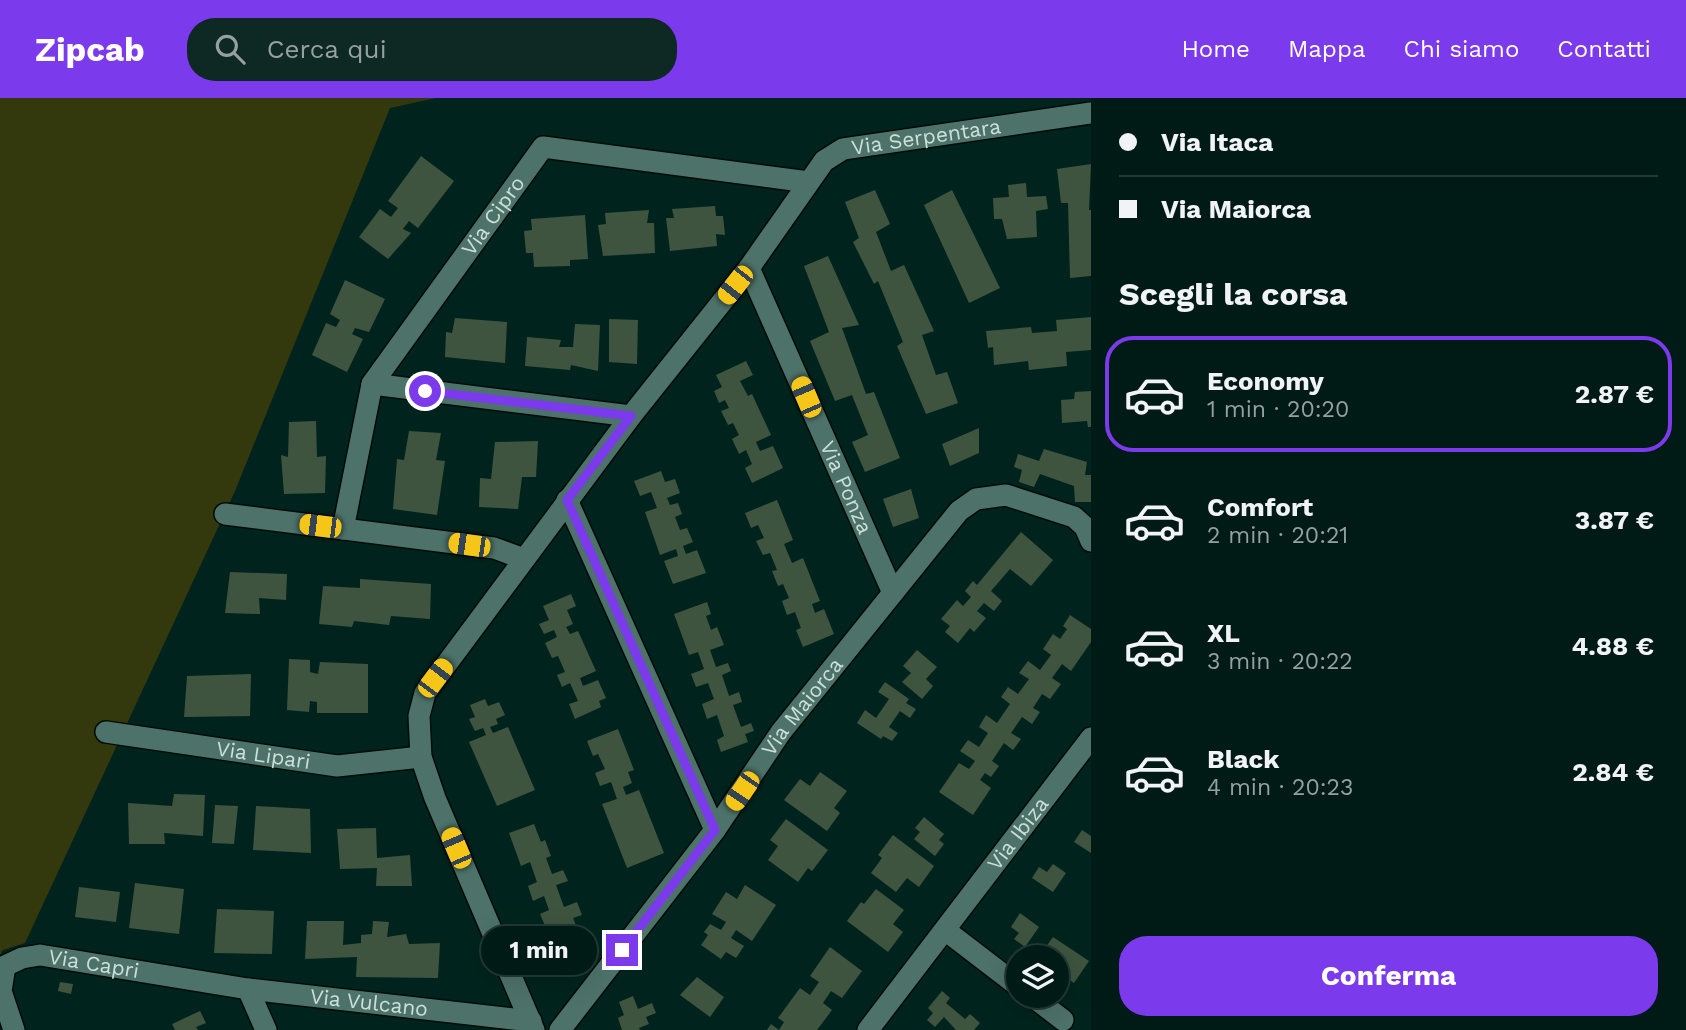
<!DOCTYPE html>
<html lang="it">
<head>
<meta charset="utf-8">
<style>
  :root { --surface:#001b16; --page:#0e2823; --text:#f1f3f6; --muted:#95a1a1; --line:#223935; --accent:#7c3aed }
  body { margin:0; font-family:"Work Sans",sans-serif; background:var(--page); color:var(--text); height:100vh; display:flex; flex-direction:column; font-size:26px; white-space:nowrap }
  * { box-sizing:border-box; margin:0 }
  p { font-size:23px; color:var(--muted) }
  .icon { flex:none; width:38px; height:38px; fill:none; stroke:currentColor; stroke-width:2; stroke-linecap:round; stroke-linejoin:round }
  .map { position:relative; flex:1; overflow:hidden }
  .side { display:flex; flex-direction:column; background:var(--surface); width:595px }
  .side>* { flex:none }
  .banner { display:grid; align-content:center; height:154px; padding:0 28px; background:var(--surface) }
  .buttons { position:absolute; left:1006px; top:847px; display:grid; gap:14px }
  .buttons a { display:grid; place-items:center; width:63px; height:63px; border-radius:50%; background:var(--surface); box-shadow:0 7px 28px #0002,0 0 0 2px var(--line); font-size:35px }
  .end { position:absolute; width:32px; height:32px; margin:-16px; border:9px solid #7c3aed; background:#fff; box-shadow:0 0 0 4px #fff }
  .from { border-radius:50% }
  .bubble { position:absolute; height:49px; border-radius:24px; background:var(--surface); box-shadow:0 7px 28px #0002,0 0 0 2px var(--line); font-size:23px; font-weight:700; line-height:49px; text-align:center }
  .car { position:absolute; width:21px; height:42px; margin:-21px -10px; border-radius:9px; box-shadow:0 0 5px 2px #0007; background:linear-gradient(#f5c518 24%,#345 0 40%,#f5c518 0 76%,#345 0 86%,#f5c518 0) }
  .banner b { display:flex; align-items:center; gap:24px; height:66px; font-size:26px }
  .banner b+b { border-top:2px solid var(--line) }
  .banner i { width:18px; height:18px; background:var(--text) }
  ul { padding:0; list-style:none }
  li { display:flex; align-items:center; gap:21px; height:116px; margin:0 14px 10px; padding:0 14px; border:4px solid transparent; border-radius:28px }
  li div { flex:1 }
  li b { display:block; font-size:26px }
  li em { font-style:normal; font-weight:700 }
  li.active { border-color:var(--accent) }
  li>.icon { width:63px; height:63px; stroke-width:1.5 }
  h2 { padding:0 28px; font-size:32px; line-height:84px }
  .action { display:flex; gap:14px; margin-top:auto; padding:14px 28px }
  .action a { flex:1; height:80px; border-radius:28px; background:var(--accent); color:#fff; font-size:28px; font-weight:700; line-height:80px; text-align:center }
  header { display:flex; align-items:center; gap:42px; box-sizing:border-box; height:98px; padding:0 35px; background:var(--accent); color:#fff }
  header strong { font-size:33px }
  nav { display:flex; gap:38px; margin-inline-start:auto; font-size:24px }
  .search { width:490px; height:63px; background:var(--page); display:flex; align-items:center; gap:18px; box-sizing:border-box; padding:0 24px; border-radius:28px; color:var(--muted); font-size:26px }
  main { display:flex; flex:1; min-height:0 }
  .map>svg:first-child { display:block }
</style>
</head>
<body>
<header>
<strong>Zipcab</strong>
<div class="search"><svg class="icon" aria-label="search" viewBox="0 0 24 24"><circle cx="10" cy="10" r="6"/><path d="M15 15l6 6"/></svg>Cerca qui</div>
<nav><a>Home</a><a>Mappa</a><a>Chi siamo</a><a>Contatti</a></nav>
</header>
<main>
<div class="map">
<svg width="1091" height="932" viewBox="0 0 1091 932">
  <rect width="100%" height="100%" fill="#00241d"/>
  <path fill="#34390d" d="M0,0H436L390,10L235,393L25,845L3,852L0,857Z"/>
  <path fill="#3e543f" d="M421,58L454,83L418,130L409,123L403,131L411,135L388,161L359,139L380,111L391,119L398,110L388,103Z
    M1091,66L1089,112H1091V178L1070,180L1068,105H1061L1057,71Z
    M1026,85L1027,99L1046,98L1048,111L1036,113L1037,139L1007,141L1002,121H994L993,100L1009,99L1008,87Z
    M875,92L890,126L876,134L891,173L904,167L934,233L922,237L936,277L947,274L958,305L926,316L897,248L903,244L878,183L874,186L853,144L859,140L845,104Z
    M952,92L1000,190L969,205L924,107Z
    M715,108L716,118H723L725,137L716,136L717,148L670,153L666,120H674L672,111Z
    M649,112L647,125H654L655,155L603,158L598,127L606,126L605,115Z
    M585,117L588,161L570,162V168L534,169L533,155H526L524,133L532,132L531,121Z
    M828,158L859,227L842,230L866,296L874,294L900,360L865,374L852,344L868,337L852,297L835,303L810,243L829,234L804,168Z
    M345,182L385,201L369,234L355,230L352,236L363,241L347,274L312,257L326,225L336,229L340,222L330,216Z
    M1091,219V252L1066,254L1067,268L1029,272L1028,263L994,267L993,249L988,250L986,233L1031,229L1032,235L1057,233L1056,222Z
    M455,220L507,224L505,265L445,259L446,234L452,235Z
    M609,221L638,222L637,266L609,264Z
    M575,226L600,227L598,273L571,267L570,272L525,268L527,239L561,242L559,249H573Z
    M746,263L753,277L740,283L748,298L752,296L771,337L756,344L760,353L773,348L783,370L752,385L745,370L752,366L746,352L739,356L732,341L739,337L733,325L728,327L721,313L729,310L725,302L719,305L714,293L722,289L716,277Z
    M1091,293V329H1088L1087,323L1062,325L1061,302L1074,301L1075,294Z
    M316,323L317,359L326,358L325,395L284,396L281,357L288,359L289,324Z
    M979,330V355L950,368L942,346Z
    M409,333L441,335L436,362L445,363L437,417L393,411L397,361L404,362Z
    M538,343L536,379H522L518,411L479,409L480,380L491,381L495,344Z
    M1044,351L1087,364L1085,377H1091V404H1075L1074,388L1040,376L1034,389L1019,384L1022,372L1014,369L1018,356L1039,363Z
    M661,373L665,384L675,381L680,395L667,400L670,407L678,405L682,416L675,419L680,432L687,430L693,444L683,448L686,456L697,452L706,475L673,486L664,463L678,458L676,451L660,457L645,414L657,410L651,394L640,398L634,383Z
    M911,391L919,420L893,429L883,401Z
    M777,402L793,442L784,446L792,465L803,460L820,503L812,506L815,515L824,511L834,536L803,549L796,532L801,530L795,514L787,517L782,503L789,500L783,486L778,488L772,473L777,472L770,455L763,457L756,443L764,440L758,427L751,430L745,415Z
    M1021,434L1053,462L1031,488L1010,471L991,493L1002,503L994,513L984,505L977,513L986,520L974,534L970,530L958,545L945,534L950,528L941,521L957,502L963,508L971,499L965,493L973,483L977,487Z
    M230,474L287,476L286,502L259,500L260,516L225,515Z
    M360,481L431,486L430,521L391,518L389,527L354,523L352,529L319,526L323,488L360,490Z
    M571,496L576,508L567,512L573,526L566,529L570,536L578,533L596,573L580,580L583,588L598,582L606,600L599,603L601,609L575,621L569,606L578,603L570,585L562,589L557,577L565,574L558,558L552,560L545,545L557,539L554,532L544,536L539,526L549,522L543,508Z
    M707,504L711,516L706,518L711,532L717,529L724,547L710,552L716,569L728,565L731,573L722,577L729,598L739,594L742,604L733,607L741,629L751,625L754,633L745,636L748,644L721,654L717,642L724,638L717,617L707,621L702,606L714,601L708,585L696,589L691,576L704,571L698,554L689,557L674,516Z
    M1070,517L1091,531V544L1071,573L1062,566L1052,580L1061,586L1050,601L1042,596L1033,610L1040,614L1032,626L1022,619L1011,635L1021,641L1013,652L1004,645L992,663L999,668L991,679L985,675L980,682L991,690L973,717L939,694L959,665L969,671L975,663L960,653L968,642L979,649L988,635L979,629L986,617L997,625L1010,606L1001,599L1008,589L1018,596L1029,581L1019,575L1028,563L1040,572L1051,557L1043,551L1053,536L1060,541L1067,531L1063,528Z
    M917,552L937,569L926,581L933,588L922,601L902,584L911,575L903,568Z
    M289,561L310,562V574L318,576L320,564L368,566V615H317V604L310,603L309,614L287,612Z
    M251,576L250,618L184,619L187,578Z
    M885,584L909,601L906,605L916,611L910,620L900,613L889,629L898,635L892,643L883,638L881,641L857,625L865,612L876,620L889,601L878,594Z
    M485,601L488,608L499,604L505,617L496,621L498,626L490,629L493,635L508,629L535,692L497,708L469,644L486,637L483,630L475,633L469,621L475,619L470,607Z
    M618,631L634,672L628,674L632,685L623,689L626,697L639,692L664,755L627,770L602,706L617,701L611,684L600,688L595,675L605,671L598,656L593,658L587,643Z
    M820,674L847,693L834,710L840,715L827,733L784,702L800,681L810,688Z
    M174,696L205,697L203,738L164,735L165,746H129L128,705L172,708Z
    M215,707L238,708L234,746L212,745Z
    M256,708L310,711L311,755L253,752Z
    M924,719L944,736L939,742L944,746L935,758L914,741L920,734L915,730Z
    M786,721L828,752L812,773L808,770L798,784L768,762L778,748L770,742Z
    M534,726L541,744L545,742L551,758L546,760L552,776L563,772L568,783L556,787L564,809L577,804L582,817L573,820L580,837L589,834L592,842L584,845L588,853L561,863L556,849L562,846L555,826L546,830L540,816L549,812L544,798L533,803L528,788L537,784L530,764L521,768L509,735Z
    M376,730L377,760L410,757L412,788H376L377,770L340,771L337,731Z
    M1082,732L1091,738V755L1074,744Z
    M893,737L934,768L919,789L907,780L896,794L871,775L882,760L878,757Z
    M1053,766L1066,775L1053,794L1032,780L1039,769L1047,774Z
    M135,785L184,791L179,836L129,830Z
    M745,787L776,807L752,843L736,832L731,840L744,848L736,860L726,854L721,861L701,847L708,837L704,834L710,826L721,832L726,824L712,816L726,794L737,801Z
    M79,789L120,794L116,824L75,819Z
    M876,791L904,812L893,826L903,834L888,854L847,823L861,804L864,806Z
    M217,811L274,813L272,856L214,855Z
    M1020,815L1039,829L1025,849L1014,841L1019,835L1011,829Z
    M307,823H344L343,847L361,845V837L372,836L373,823L389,824L387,839L406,836L409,846L440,845L438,880L356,879L357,859L305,861Z
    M1053,839L1089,863L1074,885L1057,873V859H1051L1043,853Z
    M830,849L862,873L842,900L831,893L823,905L832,912L817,932H767L771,926L779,932L784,924L778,920L800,890L810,897L819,884L810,878Z
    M697,879L724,899L710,919L680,897Z
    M60,884L73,886L71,896L58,893Z
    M942,893L950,900L946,905L965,921L970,916L980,925L974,932H956L944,919L935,929L927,922L933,915L928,910Z
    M633,898L638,911L652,905L656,915L646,919L649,926L639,930L640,932H622L618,920L624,917L619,904Z
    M200,913L206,925L196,929L198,932H175L172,926Z"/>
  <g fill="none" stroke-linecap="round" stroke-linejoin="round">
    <defs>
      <g id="street">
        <path id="s1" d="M749,170L893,495"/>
        <path d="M372,286L631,318"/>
        <path d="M567,402L715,732"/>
        <path d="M225,416L494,450L524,461"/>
        <path id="s2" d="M343,431L372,286L543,49L809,84"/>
        <path id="s3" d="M106,634L337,668L421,659"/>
        <path d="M945,832L1018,888"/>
        <path d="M248,891L266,932"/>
        <path d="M1032,898L1063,922"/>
        <path id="s4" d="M14,932L1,893L5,868L22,860L40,857L248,891L531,923"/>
        <path id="s5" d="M560,932L715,732L781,634L959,413L976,401L1006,397L1074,419L1085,429L1091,443"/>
        <path id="s6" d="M868,932L1091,640"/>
      </g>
      <g id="secondary">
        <path id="s7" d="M534,932L435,700L421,659L419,618L425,595L631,318L749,170L824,63L843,51L1091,15"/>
      </g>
    </defs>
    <use href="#street" stroke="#000b07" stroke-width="24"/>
    <use href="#secondary" stroke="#000b07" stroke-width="24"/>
    <use href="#street" stroke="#4d7269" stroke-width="21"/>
    <use href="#secondary" stroke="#4d7269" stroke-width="21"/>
  </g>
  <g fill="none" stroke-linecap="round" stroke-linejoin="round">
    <path stroke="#7c3aed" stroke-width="9" d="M425,293L631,318L567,402L715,732L622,852"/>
  </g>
  <g text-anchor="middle" stroke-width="6" stroke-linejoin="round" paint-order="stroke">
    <g font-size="21" fill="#cce0da" stroke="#00241d">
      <text dy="7" stroke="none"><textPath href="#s7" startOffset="1132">Via Serpentara</textPath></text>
      <text dy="7" stroke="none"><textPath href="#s2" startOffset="355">Via Cipro</textPath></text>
      <text dy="7" stroke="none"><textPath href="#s1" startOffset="240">Via Ponza</textPath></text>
      <text dy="7" stroke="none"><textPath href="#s5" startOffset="404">Via Maiorca</textPath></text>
      <text dy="7" stroke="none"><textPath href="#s3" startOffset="159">Via Lipari</textPath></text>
      <text dy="7" stroke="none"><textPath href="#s6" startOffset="247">Via Ibiza</textPath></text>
      <text dy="7" stroke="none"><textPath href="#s4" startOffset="158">Via Capri</textPath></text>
      <text dy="7" stroke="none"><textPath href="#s4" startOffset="436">Via Vulcano</textPath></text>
    </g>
  </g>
</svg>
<div class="buttons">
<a><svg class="icon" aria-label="layers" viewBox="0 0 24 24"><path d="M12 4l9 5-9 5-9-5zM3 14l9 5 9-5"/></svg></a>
</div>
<i class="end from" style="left:425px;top:293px"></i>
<i class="end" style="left:622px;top:852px"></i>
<div class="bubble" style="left:481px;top:828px;width:116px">1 min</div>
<i class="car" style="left:735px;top:187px;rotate:218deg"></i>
<i class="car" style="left:806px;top:299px;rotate:337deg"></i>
<i class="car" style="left:320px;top:428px;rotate:277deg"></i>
<i class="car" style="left:469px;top:447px;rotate:278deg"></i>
<i class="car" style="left:435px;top:580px;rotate:37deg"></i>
<i class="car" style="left:742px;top:693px;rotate:214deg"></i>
<i class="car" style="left:456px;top:750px;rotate:337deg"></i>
</div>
<section class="side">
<div class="banner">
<b><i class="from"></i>Via Itaca</b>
<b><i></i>Via Maiorca</b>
</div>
<h2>Scegli la corsa</h2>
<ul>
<li class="active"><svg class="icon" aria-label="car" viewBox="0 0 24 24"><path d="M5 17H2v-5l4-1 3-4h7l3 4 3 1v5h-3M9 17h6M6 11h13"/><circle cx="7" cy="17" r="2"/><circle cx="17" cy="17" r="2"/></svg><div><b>Economy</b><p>1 min · 20:20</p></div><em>2.87 €</em></li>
<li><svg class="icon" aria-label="car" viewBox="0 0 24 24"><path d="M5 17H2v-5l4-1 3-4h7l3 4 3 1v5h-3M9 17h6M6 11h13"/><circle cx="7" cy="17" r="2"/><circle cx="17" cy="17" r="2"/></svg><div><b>Comfort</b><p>2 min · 20:21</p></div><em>3.87 €</em></li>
<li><svg class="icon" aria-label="car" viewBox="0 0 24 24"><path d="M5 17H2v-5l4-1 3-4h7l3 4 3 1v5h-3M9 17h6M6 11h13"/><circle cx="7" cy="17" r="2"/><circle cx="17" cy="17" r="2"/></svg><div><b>XL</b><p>3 min · 20:22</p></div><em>4.88 €</em></li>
<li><svg class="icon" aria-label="car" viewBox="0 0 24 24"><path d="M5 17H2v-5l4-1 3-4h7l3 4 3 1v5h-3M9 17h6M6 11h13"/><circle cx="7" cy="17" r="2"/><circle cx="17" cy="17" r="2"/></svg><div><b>Black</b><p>4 min · 20:23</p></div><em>2.84 €</em></li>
</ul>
<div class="action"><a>Conferma</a></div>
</section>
</main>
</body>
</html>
